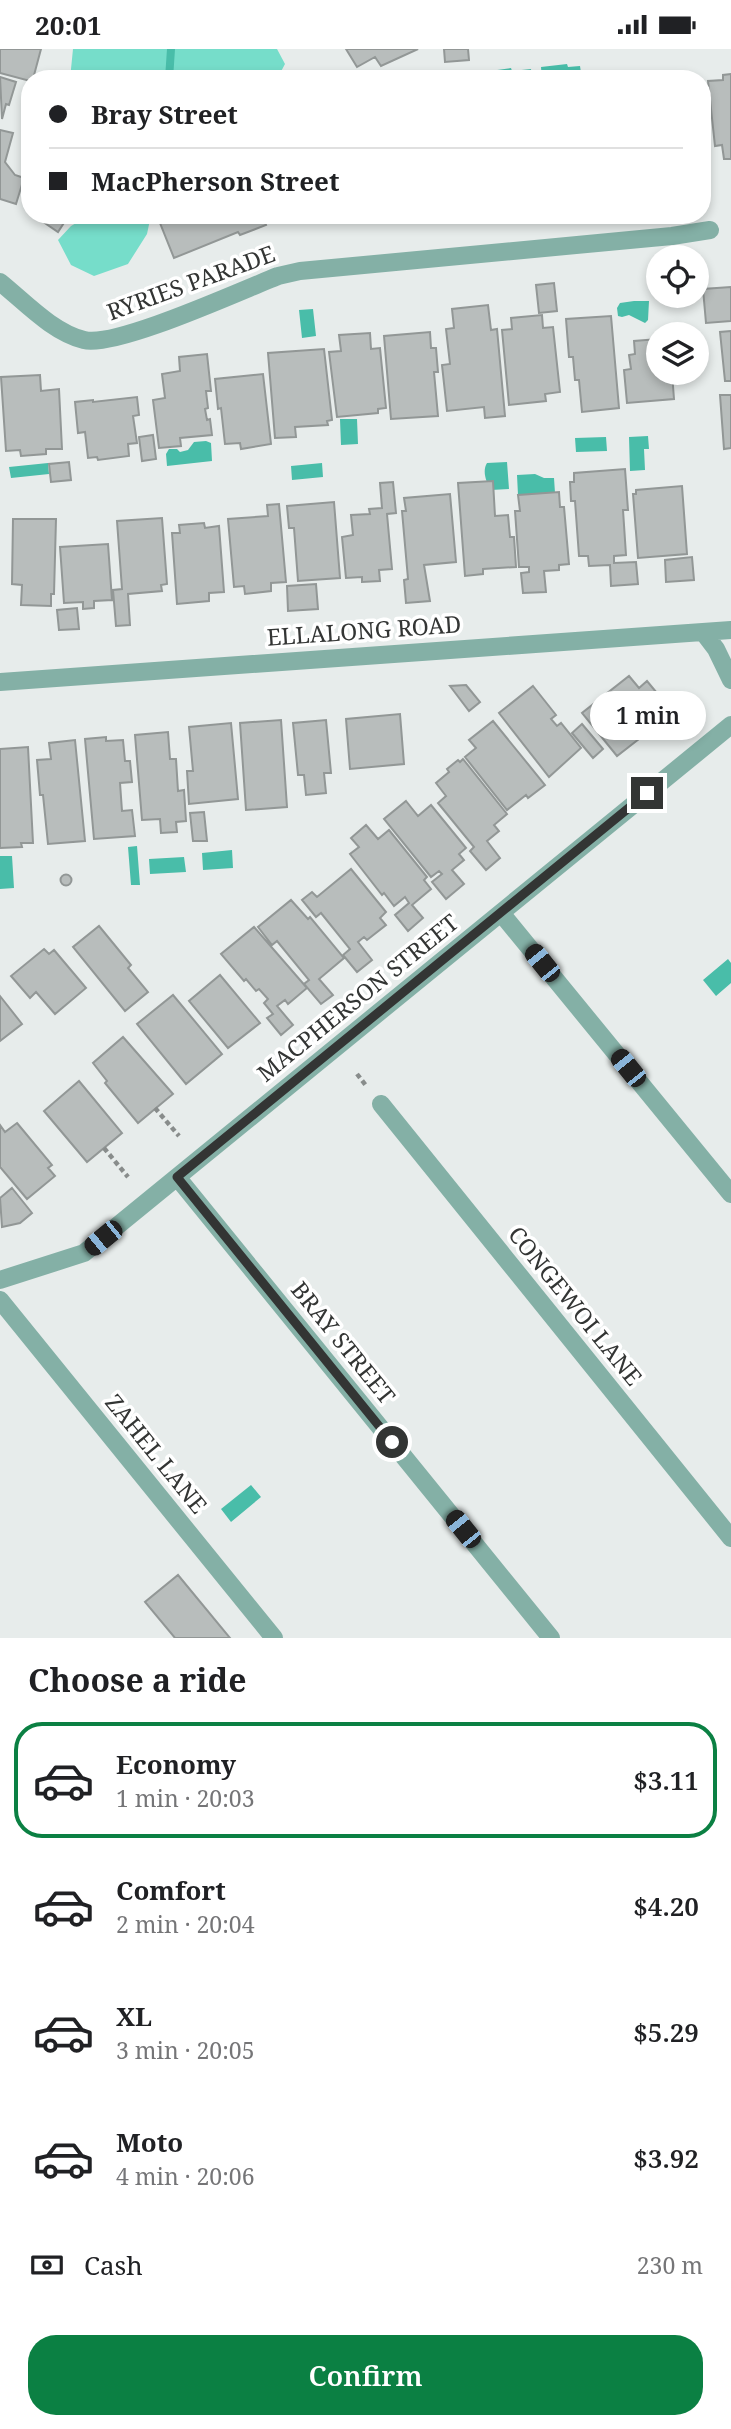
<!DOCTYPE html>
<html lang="en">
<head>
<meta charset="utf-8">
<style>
  :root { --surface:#fff; --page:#f2f2f2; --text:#202124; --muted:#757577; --line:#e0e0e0; --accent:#0b8043 }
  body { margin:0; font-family:"Noto Serif",serif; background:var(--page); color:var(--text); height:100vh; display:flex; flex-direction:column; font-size:26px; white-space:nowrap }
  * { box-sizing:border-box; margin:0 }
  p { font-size:23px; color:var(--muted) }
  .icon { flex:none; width:38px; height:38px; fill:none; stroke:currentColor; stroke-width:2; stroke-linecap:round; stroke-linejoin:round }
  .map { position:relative; height:1589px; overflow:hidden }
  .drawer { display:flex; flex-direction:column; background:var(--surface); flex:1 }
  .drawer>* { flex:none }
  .top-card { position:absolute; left:21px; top:21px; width:690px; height:154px; border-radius:28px; box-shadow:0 4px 10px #0003; display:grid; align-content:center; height:154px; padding:0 28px; background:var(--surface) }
  .fabs { position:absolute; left:646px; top:196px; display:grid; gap:14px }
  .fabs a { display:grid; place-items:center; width:63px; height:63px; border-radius:50%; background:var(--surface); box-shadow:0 4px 10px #0003; font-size:35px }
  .end { position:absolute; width:32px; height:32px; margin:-16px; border:9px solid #333534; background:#fff; box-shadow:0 0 0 4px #fff }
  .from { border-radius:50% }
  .bubble { position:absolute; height:49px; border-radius:24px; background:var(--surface); box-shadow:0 4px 10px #0003; font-size:23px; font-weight:600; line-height:49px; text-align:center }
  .car { position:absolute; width:21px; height:42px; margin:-21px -10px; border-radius:9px; box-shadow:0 0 5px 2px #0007; background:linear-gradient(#222 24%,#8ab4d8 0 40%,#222 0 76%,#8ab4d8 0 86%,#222 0) }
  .top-card b { display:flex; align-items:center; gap:24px; height:66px; font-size:26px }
  .top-card b+b { border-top:2px solid var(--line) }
  .top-card i { width:18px; height:18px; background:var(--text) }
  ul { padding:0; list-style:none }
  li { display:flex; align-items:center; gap:21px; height:116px; margin:0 14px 10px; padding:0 14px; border:4px solid transparent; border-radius:28px }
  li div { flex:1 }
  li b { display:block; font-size:26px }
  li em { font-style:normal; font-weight:600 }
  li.selected { border-color:var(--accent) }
  li>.icon { width:63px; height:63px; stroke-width:1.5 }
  h2 { padding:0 28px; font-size:32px; line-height:84px }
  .pay { display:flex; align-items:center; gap:18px; height:77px; padding:0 28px; font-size:26px }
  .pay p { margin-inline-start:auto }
  .cta { display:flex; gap:14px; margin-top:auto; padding:14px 28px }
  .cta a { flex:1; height:80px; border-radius:28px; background:var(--accent); color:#fff; font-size:28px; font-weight:600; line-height:80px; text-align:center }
  .status { display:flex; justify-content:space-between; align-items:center; height:49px; padding:0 35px; background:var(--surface); direction:ltr }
  .status svg { height:19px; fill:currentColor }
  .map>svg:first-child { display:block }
</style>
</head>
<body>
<div class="status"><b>20:01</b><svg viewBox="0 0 49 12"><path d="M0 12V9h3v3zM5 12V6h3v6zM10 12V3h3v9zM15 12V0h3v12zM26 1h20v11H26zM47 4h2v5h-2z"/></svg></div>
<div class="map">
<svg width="731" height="1589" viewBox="0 0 731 1589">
  <rect width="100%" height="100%" fill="#e7eceb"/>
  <path fill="#76ddca" d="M73,0H277L285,15L277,30H70Z
    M90,166H151L147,185L128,215L94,227L71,216L58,191L71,177Z"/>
  <path fill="#49bda9" d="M567,15L568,18L580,17L582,30H542L541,18Z
    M511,19L512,22L531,20L532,30H491L490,22Z
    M634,252H649L648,271L645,274L629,266L622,268L618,267L617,259L620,254Z
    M313,260L316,287L302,289L299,261Z
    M340,370H357L358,395L341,396Z
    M648,387L649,400H644L645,421L630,422L629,388Z
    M606,388L607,402L576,403L575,389Z
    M206,392L211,394L212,412L167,417L166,405L169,400H177L180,403L188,401L194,393Z
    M507,413L509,440L491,441C486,433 482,422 487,414Z
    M48,414L49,425L11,429L9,418Z
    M322,414L323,428L292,431L291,417Z
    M535,425L544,429H554L555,444L518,446L517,426Z
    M137,797L140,836H131L128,798Z
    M232,801L233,819L203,821L202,804Z
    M0,807H12L14,839L0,840Z
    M184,808L186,823L150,825L149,810Z
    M728,910L731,914V934L716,947L703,931Z
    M251,1436L261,1448L231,1473L221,1460Z"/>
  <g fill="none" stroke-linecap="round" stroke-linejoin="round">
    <path stroke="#49bda9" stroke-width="8" d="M169,30L171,0"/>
  </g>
  <path fill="#b8bdbc" stroke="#929796" stroke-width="2" d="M0,0H41L33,30L30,32L0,24Z
    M346,0H418L381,17L375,8L357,18Z
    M444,0H468L469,11L445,13Z
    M731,25V110H724L722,96L715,97L708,32L723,31V26Z
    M0,28L16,33L9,56L6,55L2,70Z
    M0,81L13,84L5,113L15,126L24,129L16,155L0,150Z
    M37,166H69L58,183L36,168Z
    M165,166H262L266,176L240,186L238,183L174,209L158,169Z
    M287,166H321V169L287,172Z
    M554,234L557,262L539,264L536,236Z
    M731,238V272L706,274L703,240Z
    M488,256L491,281L497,280L505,367L485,369L484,358L447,362L442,316L450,315L446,280L454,279L452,260Z
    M542,266L543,279L553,278L560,343L545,345L546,352L509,356L502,281L512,280L511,269Z
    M611,267L619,359L582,363L579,331H575L573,308H569L566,270Z
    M731,282V332H725L720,283Z
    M430,283L431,299H436L438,323H434L438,367L391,370L384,287Z
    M370,284L371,300L380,299L386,359L378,360V364L337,368L329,303L341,302L339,286Z
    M658,290V324H672L674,350L627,354L624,321L631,320L629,306L635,305L634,292Z
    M324,300L332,371L327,372L328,376L295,378L296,388L275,389L268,304Z
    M207,305L211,342H206L208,359L205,360L207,371L210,370L212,386L180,389L181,397L159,399L153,351L165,349L162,325L180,322L179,308Z
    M263,325L271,395L241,400L240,394L225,395L221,359L218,360L215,330Z
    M40,326L41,342L59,340L62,400H46V405L21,407L20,401L6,402L1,328Z
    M720,346H731V399L724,400Z
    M137,348L139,366L133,367L137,394L128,395L129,407L98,411L97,408L88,409L85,383L78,384L75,353L93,351V353Z
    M153,386L156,410L142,412L139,388Z
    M69,413L71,431L51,433L49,415Z
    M625,420L628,461H623L626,506L614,507V514L636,513L638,535L611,537L610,516L589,517L588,507H579L575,452H571L570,433H574V424Z
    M493,432L495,467L508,466L510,488H514L516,518L483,520V525L465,527L458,434Z
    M393,433L396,464L387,465L392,520L379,521L380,532L362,533V528L346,529L342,488L353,486L351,466L370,465L369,460L382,459L380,434Z
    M682,437L687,505L638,509L633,445H636V441Z
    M559,443L560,458H564L569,515L559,516V521L544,522L546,543L523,544L521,524L529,523V518H519L515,462H520L518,446Z
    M450,445L456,513L424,516L430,552L406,554L404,531L408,530L402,462H406L404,449Z
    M334,453L340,529L298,532L294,479H289L287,457Z
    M279,455L286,533L271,534V542L245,545L244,537L234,538L228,470L268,467L267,456Z
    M162,469L167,535L161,536L162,542L128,545L130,576L116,577L113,541L122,540L117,472Z
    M13,470H56L54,545H51V557L21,556L22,536L12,535Z
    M204,474L205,479L219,477L224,543L209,544V552L177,555L172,484H180L179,476Z
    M108,495L112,551L94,552V559L83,560V553L64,554L60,498Z
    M692,508L694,531L666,533L665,511Z
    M316,535L318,560L288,562L287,537Z
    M77,559L79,580L59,581L57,561Z
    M629,627L639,639L647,632L671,661L664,667L666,669L617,707L582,664Z
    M466,636L480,653L469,662L450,637Z
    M533,637L556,666L551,670L557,677L561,674L581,699L549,728L499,664Z
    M400,665L404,715L350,720L346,670Z
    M281,671L287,758L246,761L240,674Z
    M326,671L331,724H324L326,744L306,746L304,726H298L293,674Z
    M493,672L545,736L528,749L526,746L507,761L465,708L476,699L469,691Z
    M231,674L238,750L189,755L187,722H193L189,678Z
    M582,675L603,700L593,709L572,684Z
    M168,683L170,710H176L178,742L184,741L186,772L176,773L177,783L161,784L160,770L142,771L135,686Z
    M106,688V692L123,691L125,712H130L132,733L120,734L122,762L132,761L135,787L94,790L85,690Z
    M75,691L85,792L48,795L43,746H40L37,711L51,710L49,694Z
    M28,698L33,794H21L22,798L0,799V700Z
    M463,710L507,765L494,776L499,782L487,792L500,809L486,821L470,802L474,798L438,754L446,747L436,734L449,723L447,720L458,711L460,713Z
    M406,752L418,767L431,756L466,799L459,805L464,811L452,821L464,835L446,850L432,833L442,825L439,822L431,828L384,770Z
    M204,763L207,792H193L190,764Z
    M366,776L378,790L389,781L427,828L424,831L431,840L412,856L423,869L408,882L395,866L409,854L405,848L394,857L384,844L382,846L350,805L359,798L351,789Z
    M351,820L386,863L380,869L386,876L367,891L364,888L358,893L372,911L357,923L343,906L350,900L321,864L316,868L302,851L312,843L317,848Z
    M60.5 831a5.5 5.5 0 1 1 11 0a5.5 5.5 0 1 1-11 0Z
    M291,851L308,870L310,868L344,909L319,930L333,946L321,955L304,935L309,931L277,892L272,896L258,878Z
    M99,877L131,916L128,919L148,943L125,962L73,898Z
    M254,878L307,939L288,955L285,951L277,957L293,976L281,986L267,969L273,965L264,954L268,950L259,940L256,942L246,930L244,932L221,905Z
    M44,900L49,905L54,901L86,939L55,965L36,943L30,949L11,927Z
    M220,926L260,974L228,999L189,952Z
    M173,946L222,1005L186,1035L137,975Z
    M0,947L22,975L0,992Z
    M123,988L173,1045L138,1074L105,1034L107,1032L93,1014Z
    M79,1032L122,1084L87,1113L44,1062Z
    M17,1074L52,1116L48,1119L55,1127L27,1150L0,1118V1076L5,1083Z
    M12,1139L32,1164L20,1174L2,1178L0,1149Z
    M178,1526L230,1589H175L145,1553Z"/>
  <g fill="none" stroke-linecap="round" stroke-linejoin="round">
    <path stroke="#888c8b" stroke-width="4.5" stroke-dasharray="5 3.5" stroke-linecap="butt" d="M357,1025L367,1038
      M155,1059L179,1087
      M104,1099L128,1128"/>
    <path stroke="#84b0a6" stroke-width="18" d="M0,233C25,253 52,283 84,291C116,299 242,241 278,227L300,222L672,187L710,181
      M703,583L716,600L731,631
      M0,633L731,581
      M501,864L731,1145
      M381,1055L731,1489
      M177,1128L551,1589
      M0,1231L84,1204L731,676
      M0,1251L274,1589"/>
  </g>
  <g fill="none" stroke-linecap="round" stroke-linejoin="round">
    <path stroke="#333534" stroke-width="9" d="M392,1393L177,1128L647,744"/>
  </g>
  <g text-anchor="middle" stroke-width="7" stroke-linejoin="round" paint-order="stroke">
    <g font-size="23" fill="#333534" stroke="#fff">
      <text transform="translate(191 234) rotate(-20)" y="8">RYRIES PARADE</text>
      <text transform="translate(364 582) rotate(-4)" y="8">ELLALONG ROAD</text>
      <text transform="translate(358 949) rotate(-39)" y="8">MACPHERSON STREET</text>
      <text transform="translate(575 1257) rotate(51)" y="8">CONGEWOI LANE</text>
      <text transform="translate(343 1294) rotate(51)" y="8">BRAY STREET</text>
      <text transform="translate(156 1405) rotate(51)" y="8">ZAHEL LANE</text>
    </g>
  </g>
</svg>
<div class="fabs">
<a><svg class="icon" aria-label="locate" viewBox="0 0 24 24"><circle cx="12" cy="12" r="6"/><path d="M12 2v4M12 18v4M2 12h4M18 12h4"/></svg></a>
<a><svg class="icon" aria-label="layers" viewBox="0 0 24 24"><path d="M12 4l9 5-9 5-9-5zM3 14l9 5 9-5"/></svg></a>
</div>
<i class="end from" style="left:392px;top:1393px"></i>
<i class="end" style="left:647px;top:744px"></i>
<div class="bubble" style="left:590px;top:642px;width:116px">1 min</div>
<i class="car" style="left:542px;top:914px;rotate:321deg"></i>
<i class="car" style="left:628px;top:1019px;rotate:321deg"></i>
<i class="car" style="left:103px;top:1189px;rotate:231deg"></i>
<i class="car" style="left:463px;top:1480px;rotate:321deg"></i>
<div class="top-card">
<b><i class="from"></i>Bray Street</b>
<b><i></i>MacPherson Street</b>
</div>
</div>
<section class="drawer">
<h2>Choose a ride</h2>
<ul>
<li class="selected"><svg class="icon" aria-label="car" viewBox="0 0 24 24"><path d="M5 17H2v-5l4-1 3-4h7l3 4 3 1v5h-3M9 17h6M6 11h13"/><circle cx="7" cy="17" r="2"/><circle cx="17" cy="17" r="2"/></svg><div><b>Economy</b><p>1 min · 20:03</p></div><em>$3.11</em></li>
<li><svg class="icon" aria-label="car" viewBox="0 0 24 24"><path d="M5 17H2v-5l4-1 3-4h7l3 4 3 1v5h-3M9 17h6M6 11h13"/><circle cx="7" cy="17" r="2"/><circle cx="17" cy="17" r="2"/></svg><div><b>Comfort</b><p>2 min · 20:04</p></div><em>$4.20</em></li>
<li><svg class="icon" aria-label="car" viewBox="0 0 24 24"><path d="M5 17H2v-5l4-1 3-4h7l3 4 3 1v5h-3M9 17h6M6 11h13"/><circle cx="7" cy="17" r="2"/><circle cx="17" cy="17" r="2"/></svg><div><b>XL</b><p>3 min · 20:05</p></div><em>$5.29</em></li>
<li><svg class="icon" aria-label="car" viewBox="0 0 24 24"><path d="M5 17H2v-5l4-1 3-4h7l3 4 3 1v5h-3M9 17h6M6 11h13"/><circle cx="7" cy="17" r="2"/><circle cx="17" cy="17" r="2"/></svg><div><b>Moto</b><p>4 min · 20:06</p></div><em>$3.92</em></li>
</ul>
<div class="pay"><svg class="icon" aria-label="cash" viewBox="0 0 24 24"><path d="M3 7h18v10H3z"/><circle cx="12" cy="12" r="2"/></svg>Cash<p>230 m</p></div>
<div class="cta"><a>Confirm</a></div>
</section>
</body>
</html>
